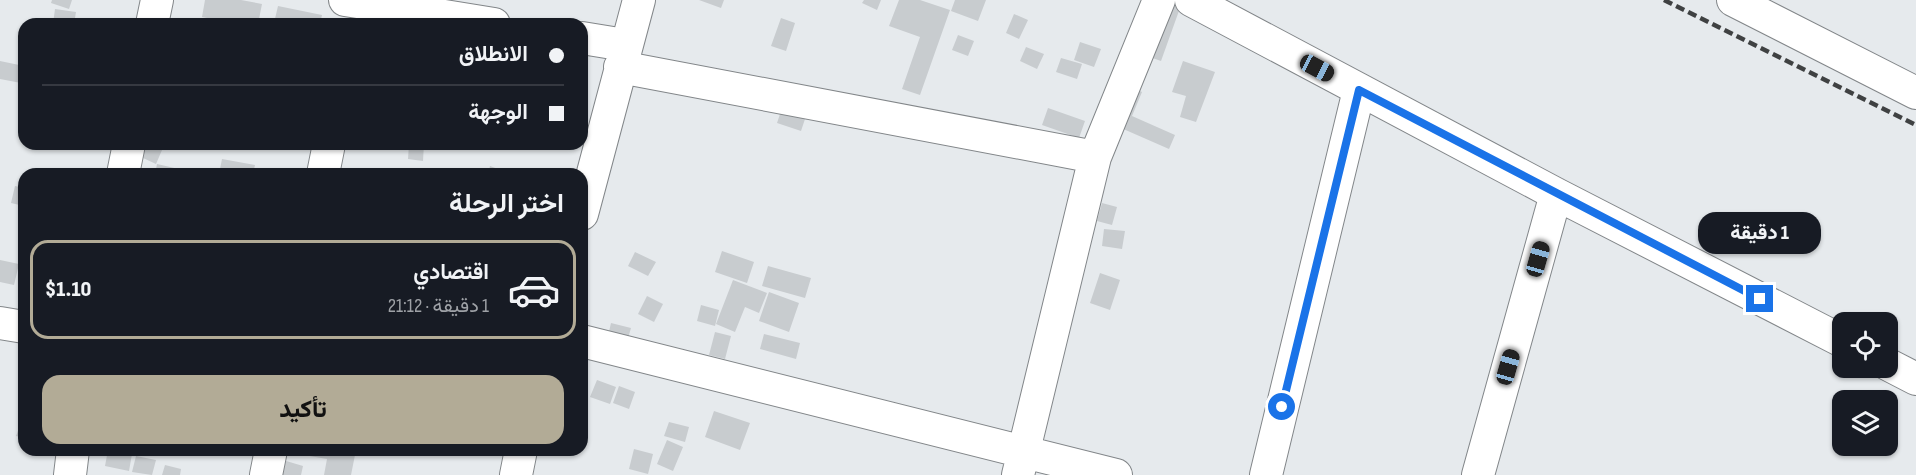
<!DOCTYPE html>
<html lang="ar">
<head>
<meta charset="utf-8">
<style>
  :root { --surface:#171b24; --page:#20242c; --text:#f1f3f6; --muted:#9ea1a6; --line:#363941; --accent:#b2ab96 }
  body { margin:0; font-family:"Sofia Sans Condensed",Vazirmatn,sans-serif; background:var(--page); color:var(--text); direction:rtl; height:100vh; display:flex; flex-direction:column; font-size:22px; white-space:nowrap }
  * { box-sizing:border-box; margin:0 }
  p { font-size:20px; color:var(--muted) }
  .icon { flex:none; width:33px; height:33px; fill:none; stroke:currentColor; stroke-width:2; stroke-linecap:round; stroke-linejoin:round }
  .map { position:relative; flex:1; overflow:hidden; direction:ltr }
  .drawer { position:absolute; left:18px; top:168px; width:570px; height:288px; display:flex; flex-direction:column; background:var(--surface); border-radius:18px; box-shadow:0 2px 4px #0004; direction:rtl }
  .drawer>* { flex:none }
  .hud { position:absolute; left:18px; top:18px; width:570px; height:132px; border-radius:18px; box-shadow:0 2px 4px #0004; direction:rtl; display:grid; align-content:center; height:132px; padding:0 24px; background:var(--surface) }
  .controls { position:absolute; left:1832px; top:312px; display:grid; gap:12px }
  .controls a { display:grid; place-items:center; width:66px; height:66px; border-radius:12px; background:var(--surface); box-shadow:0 2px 4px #0004; font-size:30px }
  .end { position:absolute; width:27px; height:27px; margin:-14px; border:8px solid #1a73e8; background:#fff; box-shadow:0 0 0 3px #fff }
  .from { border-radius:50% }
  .bubble { position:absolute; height:42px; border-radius:18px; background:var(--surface); box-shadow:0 2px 4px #0004; font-size:20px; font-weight:800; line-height:42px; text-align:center; direction:rtl }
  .car { position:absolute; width:18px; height:36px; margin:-18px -9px; border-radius:8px; box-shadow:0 0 4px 2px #0007; background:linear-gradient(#222 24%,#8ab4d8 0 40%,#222 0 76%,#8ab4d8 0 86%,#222 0) }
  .hud b { display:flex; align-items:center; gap:21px; height:57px; font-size:22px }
  .hud b+b { border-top:2px solid var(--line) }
  .hud i { width:15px; height:15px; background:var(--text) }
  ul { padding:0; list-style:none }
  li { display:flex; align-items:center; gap:18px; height:99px; margin:0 12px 9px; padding:0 12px; border:3px solid transparent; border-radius:18px }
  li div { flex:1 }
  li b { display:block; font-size:22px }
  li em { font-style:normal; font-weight:800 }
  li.selected { border-color:var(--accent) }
  li>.icon { width:54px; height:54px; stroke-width:1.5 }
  h2 { padding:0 24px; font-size:27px; line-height:72px }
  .primary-button { display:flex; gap:12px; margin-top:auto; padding:12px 24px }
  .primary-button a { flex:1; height:69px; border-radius:18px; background:var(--accent); color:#111; font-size:24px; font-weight:800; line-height:69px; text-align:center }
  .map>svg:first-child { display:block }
</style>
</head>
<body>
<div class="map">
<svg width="1916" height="475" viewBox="0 0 1916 475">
  <rect width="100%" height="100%" fill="#e6eaed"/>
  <path fill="#c8cccf" d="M52,0H72L69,9L51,3Z
    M205,0H241L262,4L258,24H237L202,17Z
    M699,0H724L721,8Z
    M864,0H881L877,10L862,3Z
    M899,0H920L950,10L920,95L902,89L920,37L889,26Z
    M955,0H986L978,21L951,11Z
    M1157,0L1180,8L1161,61L1144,55Z
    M278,6L322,15L320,24L274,23Z
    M55,9L76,12L74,24H53Z
    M1014,14L1028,20L1019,39L1006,33Z
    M781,18L795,23L786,51L771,46Z
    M958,35L974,41L968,56L952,50Z
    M1080,42L1101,49L1094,67L1074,60Z
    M1026,47L1044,54L1037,69L1020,61Z
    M1061,58L1082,64L1077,79L1056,72Z
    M0,61L24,66L21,83L0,79Z
    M1183,61L1215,72L1196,122L1180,117L1186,96L1172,92Z
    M1138,90L1142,92L1132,116L1175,135L1169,149L1121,128Z
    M1048,108L1085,121L1079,138L1042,125Z
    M781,111L805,119L801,131L777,123Z
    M132,144H149L162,150L156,164L128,151Z
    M409,144H424L423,161L408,159Z
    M222,159L255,165L253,174H219Z
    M157,164L183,170L182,174H155Z
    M490,166L511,174H488Z
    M15,186L24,188V206L11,203Z
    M1102,203L1117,207L1112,225L1097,221Z
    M1104,229L1125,231L1122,249L1102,246Z
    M722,251L754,262L747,283L715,272Z
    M635,252L656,262L648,276L628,266Z
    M0,260L19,264L14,285L0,282Z
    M768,266L811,278L805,298L762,286Z
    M1100,273L1120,280L1110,310L1090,303Z
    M733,280L767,293L759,313L745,307L735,332L716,324Z
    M769,292L799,303L789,332L759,321Z
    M647,296L663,304L654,322L638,314Z
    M701,305L719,310L715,326L697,321Z
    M611,323L631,328L626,345L607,340Z
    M715,332L731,336L725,359L709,355Z
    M764,334L800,343L796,359L760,349Z
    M597,380L616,387L610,404L590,397Z
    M619,386L635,392L629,409L613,403Z
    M714,411L750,423L740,450L705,437Z
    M24,415V438L16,436Z
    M669,422L689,427L685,442L664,436Z
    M667,440L683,447L673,471L657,464Z
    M634,449L653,454L648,474L629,469Z
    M108,450L132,454L129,471L105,466Z
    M298,450H356L351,475H324L327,459L298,454Z
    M136,456L156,460L152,475L132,472Z
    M283,460L303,466L301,475H279Z
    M165,465L181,469L180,475H162Z"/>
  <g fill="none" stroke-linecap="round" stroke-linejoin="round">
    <defs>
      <path id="minor" d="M345,0L494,24
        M1191,0L1556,194L1842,341
        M1733,0L1916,93
        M152,24L157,0
        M582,38L625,45
        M620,67L1095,157
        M123,174L129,144
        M323,174L329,144
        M582,214L639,0
        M0,323L24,327
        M582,341L1116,475
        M1887,364L1916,379
        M70,475L73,450
        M266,475L271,450
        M516,475L521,450
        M1018,475L1095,157L1159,0
        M1266,475L1359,90
        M1478,475L1556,194"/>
    </defs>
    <use href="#minor" stroke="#828689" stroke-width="34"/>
    <use href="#minor" stroke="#fff" stroke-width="32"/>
    <path stroke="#3f4142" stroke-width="4.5" stroke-dasharray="9 4.5" stroke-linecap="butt" d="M1664,0L1916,125"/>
  </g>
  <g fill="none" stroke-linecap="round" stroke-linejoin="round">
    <path stroke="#1a73e8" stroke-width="8" d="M1282,407L1359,90L1760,299"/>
  </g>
</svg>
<div class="controls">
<a><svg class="icon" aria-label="locate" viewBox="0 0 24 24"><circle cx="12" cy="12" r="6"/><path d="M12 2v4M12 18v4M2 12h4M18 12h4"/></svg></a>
<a><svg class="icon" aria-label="layers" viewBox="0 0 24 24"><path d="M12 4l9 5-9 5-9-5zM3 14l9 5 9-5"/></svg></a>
</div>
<i class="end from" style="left:1282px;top:407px"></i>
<i class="end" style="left:1760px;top:299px"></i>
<div class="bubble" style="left:1698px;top:212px;width:123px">1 دقيقة</div>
<i class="car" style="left:1317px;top:68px;rotate:118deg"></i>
<i class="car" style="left:1538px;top:259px;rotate:16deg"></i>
<i class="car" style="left:1508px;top:367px;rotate:16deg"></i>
<div class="hud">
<b><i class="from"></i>الانطلاق</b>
<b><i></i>الوجهة</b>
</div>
<section class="drawer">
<h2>اختر الرحلة</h2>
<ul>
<li class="selected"><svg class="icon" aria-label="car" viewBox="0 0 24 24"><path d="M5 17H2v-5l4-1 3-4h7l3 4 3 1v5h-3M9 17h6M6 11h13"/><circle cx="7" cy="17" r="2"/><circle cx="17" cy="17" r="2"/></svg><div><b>اقتصادي</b><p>1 دقيقة · 21:12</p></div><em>$1.10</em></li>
</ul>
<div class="primary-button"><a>تأكيد</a></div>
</section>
</div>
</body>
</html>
